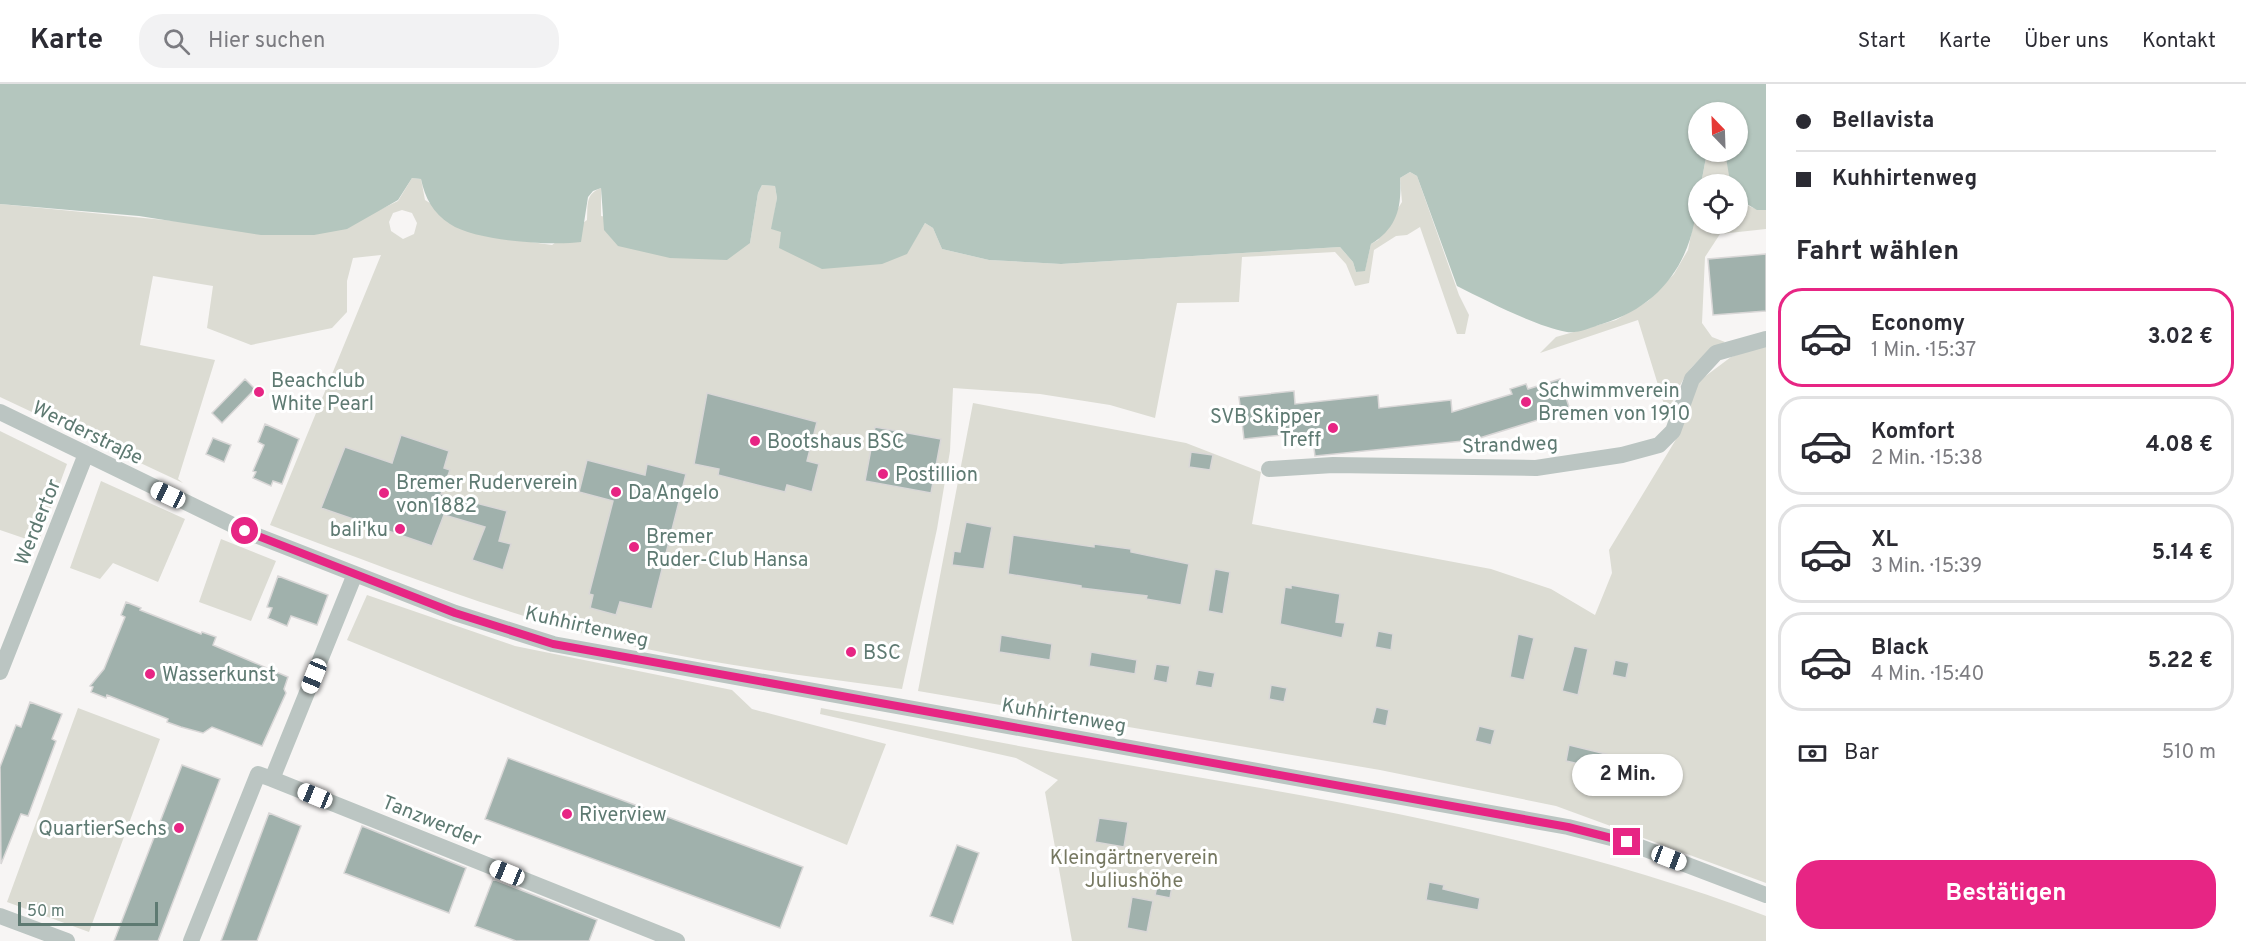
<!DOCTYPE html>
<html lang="de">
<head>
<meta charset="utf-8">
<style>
  :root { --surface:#fff; --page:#f2f2f3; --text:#2b2b33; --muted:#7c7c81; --line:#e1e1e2; --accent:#e72584 }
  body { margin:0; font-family:Overpass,sans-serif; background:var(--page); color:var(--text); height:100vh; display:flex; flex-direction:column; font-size:22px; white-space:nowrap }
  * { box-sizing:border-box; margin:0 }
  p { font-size:20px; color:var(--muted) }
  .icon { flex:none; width:33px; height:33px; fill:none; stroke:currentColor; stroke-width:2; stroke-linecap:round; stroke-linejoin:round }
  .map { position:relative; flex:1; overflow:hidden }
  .details { display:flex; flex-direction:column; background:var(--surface); width:480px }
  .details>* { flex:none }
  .guide { display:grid; align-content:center; height:132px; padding:0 30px; background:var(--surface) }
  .needle { width:39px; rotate:337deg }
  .controls { position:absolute; left:1688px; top:18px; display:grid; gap:12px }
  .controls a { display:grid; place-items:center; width:60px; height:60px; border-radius:50%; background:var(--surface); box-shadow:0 2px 4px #0004; font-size:30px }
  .scale { position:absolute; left:18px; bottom:15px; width:140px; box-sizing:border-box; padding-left:6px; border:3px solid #5e7a72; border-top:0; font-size:16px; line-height:21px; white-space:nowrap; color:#5e7a72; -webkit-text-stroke:4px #fff; paint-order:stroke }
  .end { position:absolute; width:27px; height:27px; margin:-14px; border:8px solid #e72584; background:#fff; box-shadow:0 0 0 3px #fff }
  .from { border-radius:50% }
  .bubble { position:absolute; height:42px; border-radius:21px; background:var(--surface); box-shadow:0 2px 4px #0004; font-size:20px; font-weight:700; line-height:42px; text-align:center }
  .car { position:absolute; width:18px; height:36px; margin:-18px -9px; border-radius:8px; box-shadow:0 0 4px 2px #0007; background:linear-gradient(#fff 24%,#345 0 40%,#fff 0 76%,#345 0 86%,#fff 0) }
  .guide b { display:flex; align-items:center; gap:21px; height:57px; font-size:22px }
  .guide b+b { border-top:2px solid var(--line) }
  .guide i { width:15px; height:15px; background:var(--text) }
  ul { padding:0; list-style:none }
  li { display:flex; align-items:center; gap:18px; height:99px; margin:0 12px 9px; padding:0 18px; border:3px solid var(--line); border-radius:24px }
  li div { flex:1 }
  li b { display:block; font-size:22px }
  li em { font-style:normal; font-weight:700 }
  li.selected { border-color:var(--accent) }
  li>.icon { width:54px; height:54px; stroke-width:1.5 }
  h2 { padding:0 30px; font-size:27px; line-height:72px }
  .pay { display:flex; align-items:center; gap:15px; height:66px; padding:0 30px; font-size:22px }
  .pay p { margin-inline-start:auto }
  .action { display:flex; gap:12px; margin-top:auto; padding:12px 30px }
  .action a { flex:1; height:69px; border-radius:24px; background:var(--accent); color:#fff; font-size:24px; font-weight:700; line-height:69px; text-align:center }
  header { display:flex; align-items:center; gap:36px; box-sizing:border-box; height:84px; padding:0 30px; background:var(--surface); border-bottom:2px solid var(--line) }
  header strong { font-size:28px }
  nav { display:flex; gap:33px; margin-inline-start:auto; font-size:21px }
  .search { width:420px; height:54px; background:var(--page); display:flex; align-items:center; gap:15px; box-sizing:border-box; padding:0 21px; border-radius:24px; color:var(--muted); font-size:22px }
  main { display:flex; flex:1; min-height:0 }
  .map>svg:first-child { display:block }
</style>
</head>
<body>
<header>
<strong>Karte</strong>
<div class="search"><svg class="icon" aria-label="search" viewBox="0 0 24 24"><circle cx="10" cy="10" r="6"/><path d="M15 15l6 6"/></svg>Hier suchen</div>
<nav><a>Start</a><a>Karte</a><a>Über uns</a><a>Kontakt</a></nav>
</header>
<main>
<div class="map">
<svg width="1766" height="857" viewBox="0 0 1766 857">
  <rect width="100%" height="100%" fill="#f7f5f4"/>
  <path fill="#dcdcd3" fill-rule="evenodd" d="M1707,68H1725L1732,100H1701Z
    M1410,88L1417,92L1459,211L1469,231L1465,250H1457L1420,143L1407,151L1396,152L1374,166L1369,199L1355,202L1346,180L1335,168L1242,173L1239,218L1177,219L1155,334L1110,321L1040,310L953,304L950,367L937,445L902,605C814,593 724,582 637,563C511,534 391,486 270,441L381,171L353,174L347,197V228L332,244L251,261L207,244L213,202L153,192L140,261L215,276L178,395L183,399L0,313V120L185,138L377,127L398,117L412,94L421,95L425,116L482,151L552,161L587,136C588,121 585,110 601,104V132L750,159L758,109L762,101L775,102L777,114L772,145L906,170L925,139L933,144L942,165L989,176L1061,180L1340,163L1353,178L1356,188L1365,186L1371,160L1378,156L1402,118L1400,94ZM402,126L412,129L417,139L414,150L403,155L391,147L389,138L393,129Z
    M1737,110C1743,121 1754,126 1766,126V145L1720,150L1705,173L1702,239L1712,253L1725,258C1686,282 1685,290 1667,330L1638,236L1540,269L1556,253L1616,236L1648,217L1674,190L1688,166L1698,116V140H1737Z
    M1766,261V799L1556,722L1380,686L918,607L973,319L1186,359L1261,388L1252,440L1491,485L1551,505L1595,531L1612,489L1609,466L1675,357L1699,297L1731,273Z
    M0,347L67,380L38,459L0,446Z
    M101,397L185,435L158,498L113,479L100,495L70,484Z
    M221,455L276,477L251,537L199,518Z
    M367,511L515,562L732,606L752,625L886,660L847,761L347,556Z
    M78,624L160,655L89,848L7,818Z
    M821,624C914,641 1006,661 1099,676C1324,715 1551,750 1766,832V857H1072L1045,708L1058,696L1016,674L820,630Z"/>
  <path fill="#b4c6be" d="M0,0H1766V126H1757L1740,116L1737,100H1732L1730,97L1725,68H1737V28H1698V68H1707L1701,100H1698C1698,167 1668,220 1602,240C1592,243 1577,250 1567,248C1535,242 1487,217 1457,202L1417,92L1410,88L1400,94C1402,123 1397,144 1371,160L1365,187L1356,188L1353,178L1340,163L1061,180L989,176L942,165L933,144L925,139L907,170L882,180L822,185L779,164L781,148L771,145L777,114L775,102L762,101L758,109L750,159L727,176L670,174L618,162L604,146L601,104L593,107L588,113L581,158C551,162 475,157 450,140C433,129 425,114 421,95L412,94L398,116L347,145L314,151H261L139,132L0,120Z"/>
  <path fill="#a0b1ac" stroke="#d9d7d7" stroke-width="1.5" d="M1766,170V227L1713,231L1708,175Z
    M245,295L255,305L222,339L212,329Z
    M1560,295L1570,326L1473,356L1315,372L1312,348L1244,355L1239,313L1294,307L1295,320L1378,311L1379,324L1451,316L1452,328L1512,310L1510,305L1526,300L1528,305Z
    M707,309L817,338L807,377L819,380L812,408L787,401L785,408L718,391L719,385L694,380Z
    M265,340L299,355L282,400L273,397L271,402L253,394L256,388L253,387L264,361L258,358Z
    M875,343L941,355L931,409L865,397Z
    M401,351L449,367L444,384L450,386L441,410L507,427L499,457L511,460L503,486L472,476L485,443L444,431L432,462L321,424L345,363L392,379Z
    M213,354L231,361L224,378L206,370Z
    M1191,368L1213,371L1210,386L1189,383Z
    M587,376L645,391L647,380L686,390L652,525L620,518L616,531L590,524L593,511L589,510L613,417L579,408Z
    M966,438L992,443L984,485L952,481L954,467L960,468Z
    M1013,451L1094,463V460L1131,465V468L1189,480L1181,521L1146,515L1147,512L1081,504V502L1008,490Z
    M1215,485L1230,488L1223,530L1208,527Z
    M278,492L328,511L317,541L291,532L287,542L268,534L272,524L267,523Z
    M1291,501L1340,510L1336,538L1345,539L1342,554L1280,540L1285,503L1291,504Z
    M126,518L141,524L140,526L201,550L202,548L216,553L213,561L288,593L284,605L286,609L262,662L212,643L203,649L181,643L167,638L168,635L107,611L106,614L91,608L93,603L90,602L104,585L125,533L121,531Z
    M1378,547L1393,550L1391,566L1375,563Z
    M1518,550L1534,554L1524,596L1510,593Z
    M1001,551L1052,560L1050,576L999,568Z
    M1574,562L1588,565L1578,611L1562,607Z
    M1091,568L1137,576L1135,590L1089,582Z
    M1615,576L1629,579L1626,594L1612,591Z
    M1156,580L1170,582L1167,599L1153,596Z
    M1198,586L1215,589L1212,604L1195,601Z
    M1271,601L1287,604L1284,618L1269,615Z
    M30,618L62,630L52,655L56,657L28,732L21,730L1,780L0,683L16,641L21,643Z
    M1376,623L1389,626L1386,642L1372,639Z
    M1479,642L1495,646L1491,661L1475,657Z
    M1569,661L1614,672L1610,687L1566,677Z
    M508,674L803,783L780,844L485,735Z
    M182,681L220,695L158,857H114Z
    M269,729L301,742L257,857H221Z
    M1099,734L1128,738L1124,763L1095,758Z
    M362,742L466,784L449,829L344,789Z
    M957,761L979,769L953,840L930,832Z
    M1159,794L1173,797L1170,814L1155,811Z
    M493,795L597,836L589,857H516L475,842Z
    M1429,798L1444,801L1443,805L1480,814L1478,826L1426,816Z
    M1132,813L1153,817L1147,848L1127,844Z"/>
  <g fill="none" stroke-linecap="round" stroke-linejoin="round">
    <path stroke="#bbc5c2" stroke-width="16" d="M0,328L245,447L455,529L553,560L1568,743L1627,758L1766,811
      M1269,385L1333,381L1536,384L1622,371L1659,361L1673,347L1692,295L1716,269L1766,255
      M0,588L86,370
      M272,695L677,857
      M0,832L67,857
      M191,857L258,690L272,695L355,490"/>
  </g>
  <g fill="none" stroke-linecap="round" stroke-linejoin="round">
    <path stroke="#e72584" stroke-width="8" d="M245,447L455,529L553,560L1568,743L1627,758"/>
  </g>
  <g fill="#e72584" stroke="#fff" stroke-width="2">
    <circle cx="259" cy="308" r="6"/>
    <circle cx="1526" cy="318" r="6"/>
    <circle cx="1333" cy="344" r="6"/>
    <circle cx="755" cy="357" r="6"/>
    <circle cx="883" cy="390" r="6"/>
    <circle cx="616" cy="408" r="6"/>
    <circle cx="384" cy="409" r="6"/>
    <circle cx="400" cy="445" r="6"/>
    <circle cx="634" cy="463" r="6"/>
    <circle cx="851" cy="568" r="6"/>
    <circle cx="150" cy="590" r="6"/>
    <circle cx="567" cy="730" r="6"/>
    <circle cx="179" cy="744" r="6"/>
  </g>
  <g text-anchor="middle" stroke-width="6" stroke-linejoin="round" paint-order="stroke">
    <g font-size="20" fill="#5e7a72" stroke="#fff" text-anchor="start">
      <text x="271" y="303">Beachclub<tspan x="271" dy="23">White Pearl</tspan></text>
      <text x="1538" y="313">Schwimmverein<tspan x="1538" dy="23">Bremen von 1910</tspan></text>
      <text x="1321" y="339" text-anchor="end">SVB Skipper<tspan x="1321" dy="23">Treff</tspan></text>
      <text x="767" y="364">Bootshaus BSC</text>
      <text x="895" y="397">Postillion</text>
      <text x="396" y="405">Bremer Ruderverein<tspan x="396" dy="23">von 1882</tspan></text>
      <text x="628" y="415">Da Angelo</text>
      <text x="388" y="452" text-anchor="end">bali'ku</text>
      <text x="646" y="459">Bremer<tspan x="646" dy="23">Ruder-Club Hansa</tspan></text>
      <text x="863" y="575">BSC</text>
      <text x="162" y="597">Wasserkunst</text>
      <text x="579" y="737">Riverview</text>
      <text x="167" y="751" text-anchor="end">QuartierSechs</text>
    </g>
    <g font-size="20" fill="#5e7a72" stroke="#fff">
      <text transform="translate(88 348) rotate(26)" y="7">Werderstraße</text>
      <text transform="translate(1510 360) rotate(-2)" y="7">Strandweg</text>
      <text transform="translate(37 438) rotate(-68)" y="7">Werdertor</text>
      <text transform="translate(587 542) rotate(13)" y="7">Kuhhirtenweg</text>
      <text transform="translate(1064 631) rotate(10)" y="7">Kuhhirtenweg</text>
      <text transform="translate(432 736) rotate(22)" y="7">Tanzwerder</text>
    </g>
    <g font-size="20" fill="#767861" stroke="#fff">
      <text x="1134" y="780">Kleingärtnerverein<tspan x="1134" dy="23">Juliushöhe</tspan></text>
    </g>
  </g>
</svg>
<div class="controls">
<a><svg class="needle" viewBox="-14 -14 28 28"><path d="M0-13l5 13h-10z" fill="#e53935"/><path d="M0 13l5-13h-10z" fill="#7c7c81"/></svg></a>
<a><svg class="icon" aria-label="locate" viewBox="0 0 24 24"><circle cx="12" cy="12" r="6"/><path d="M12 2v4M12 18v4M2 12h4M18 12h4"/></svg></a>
</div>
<div class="scale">50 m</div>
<i class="end from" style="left:245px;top:447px"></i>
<i class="end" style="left:1627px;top:758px"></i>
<div class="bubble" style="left:1572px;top:670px;width:111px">2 Min.</div>
<i class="car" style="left:168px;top:411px;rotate:295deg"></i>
<i class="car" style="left:314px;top:592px;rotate:202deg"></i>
<i class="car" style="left:315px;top:712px;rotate:292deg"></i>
<i class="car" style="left:1669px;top:774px;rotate:111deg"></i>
<i class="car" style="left:507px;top:789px;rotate:292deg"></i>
</div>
<section class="details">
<div class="guide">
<b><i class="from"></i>Bellavista</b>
<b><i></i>Kuhhirtenweg</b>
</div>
<h2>Fahrt wählen</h2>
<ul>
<li class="selected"><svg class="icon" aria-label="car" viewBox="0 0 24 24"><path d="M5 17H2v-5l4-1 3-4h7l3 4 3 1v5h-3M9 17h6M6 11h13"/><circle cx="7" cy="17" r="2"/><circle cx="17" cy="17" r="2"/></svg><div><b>Economy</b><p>1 Min. · 15:37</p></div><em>3.02 €</em></li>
<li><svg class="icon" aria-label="car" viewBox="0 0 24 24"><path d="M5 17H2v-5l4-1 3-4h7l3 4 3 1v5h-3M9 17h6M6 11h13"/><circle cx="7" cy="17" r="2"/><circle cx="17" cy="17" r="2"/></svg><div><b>Komfort</b><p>2 Min. · 15:38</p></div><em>4.08 €</em></li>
<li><svg class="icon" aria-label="car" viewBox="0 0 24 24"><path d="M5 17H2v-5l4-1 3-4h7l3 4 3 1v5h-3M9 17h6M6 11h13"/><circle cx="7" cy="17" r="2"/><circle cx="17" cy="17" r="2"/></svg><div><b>XL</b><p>3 Min. · 15:39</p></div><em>5.14 €</em></li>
<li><svg class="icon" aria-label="car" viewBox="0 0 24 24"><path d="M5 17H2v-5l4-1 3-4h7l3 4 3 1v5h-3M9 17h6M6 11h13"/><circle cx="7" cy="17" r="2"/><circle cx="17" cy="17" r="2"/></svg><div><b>Black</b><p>4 Min. · 15:40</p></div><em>5.22 €</em></li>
</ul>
<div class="pay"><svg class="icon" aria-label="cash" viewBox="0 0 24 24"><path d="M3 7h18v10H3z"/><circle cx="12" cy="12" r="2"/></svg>Bar<p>510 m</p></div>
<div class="action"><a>Bestätigen</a></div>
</section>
</main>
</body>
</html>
